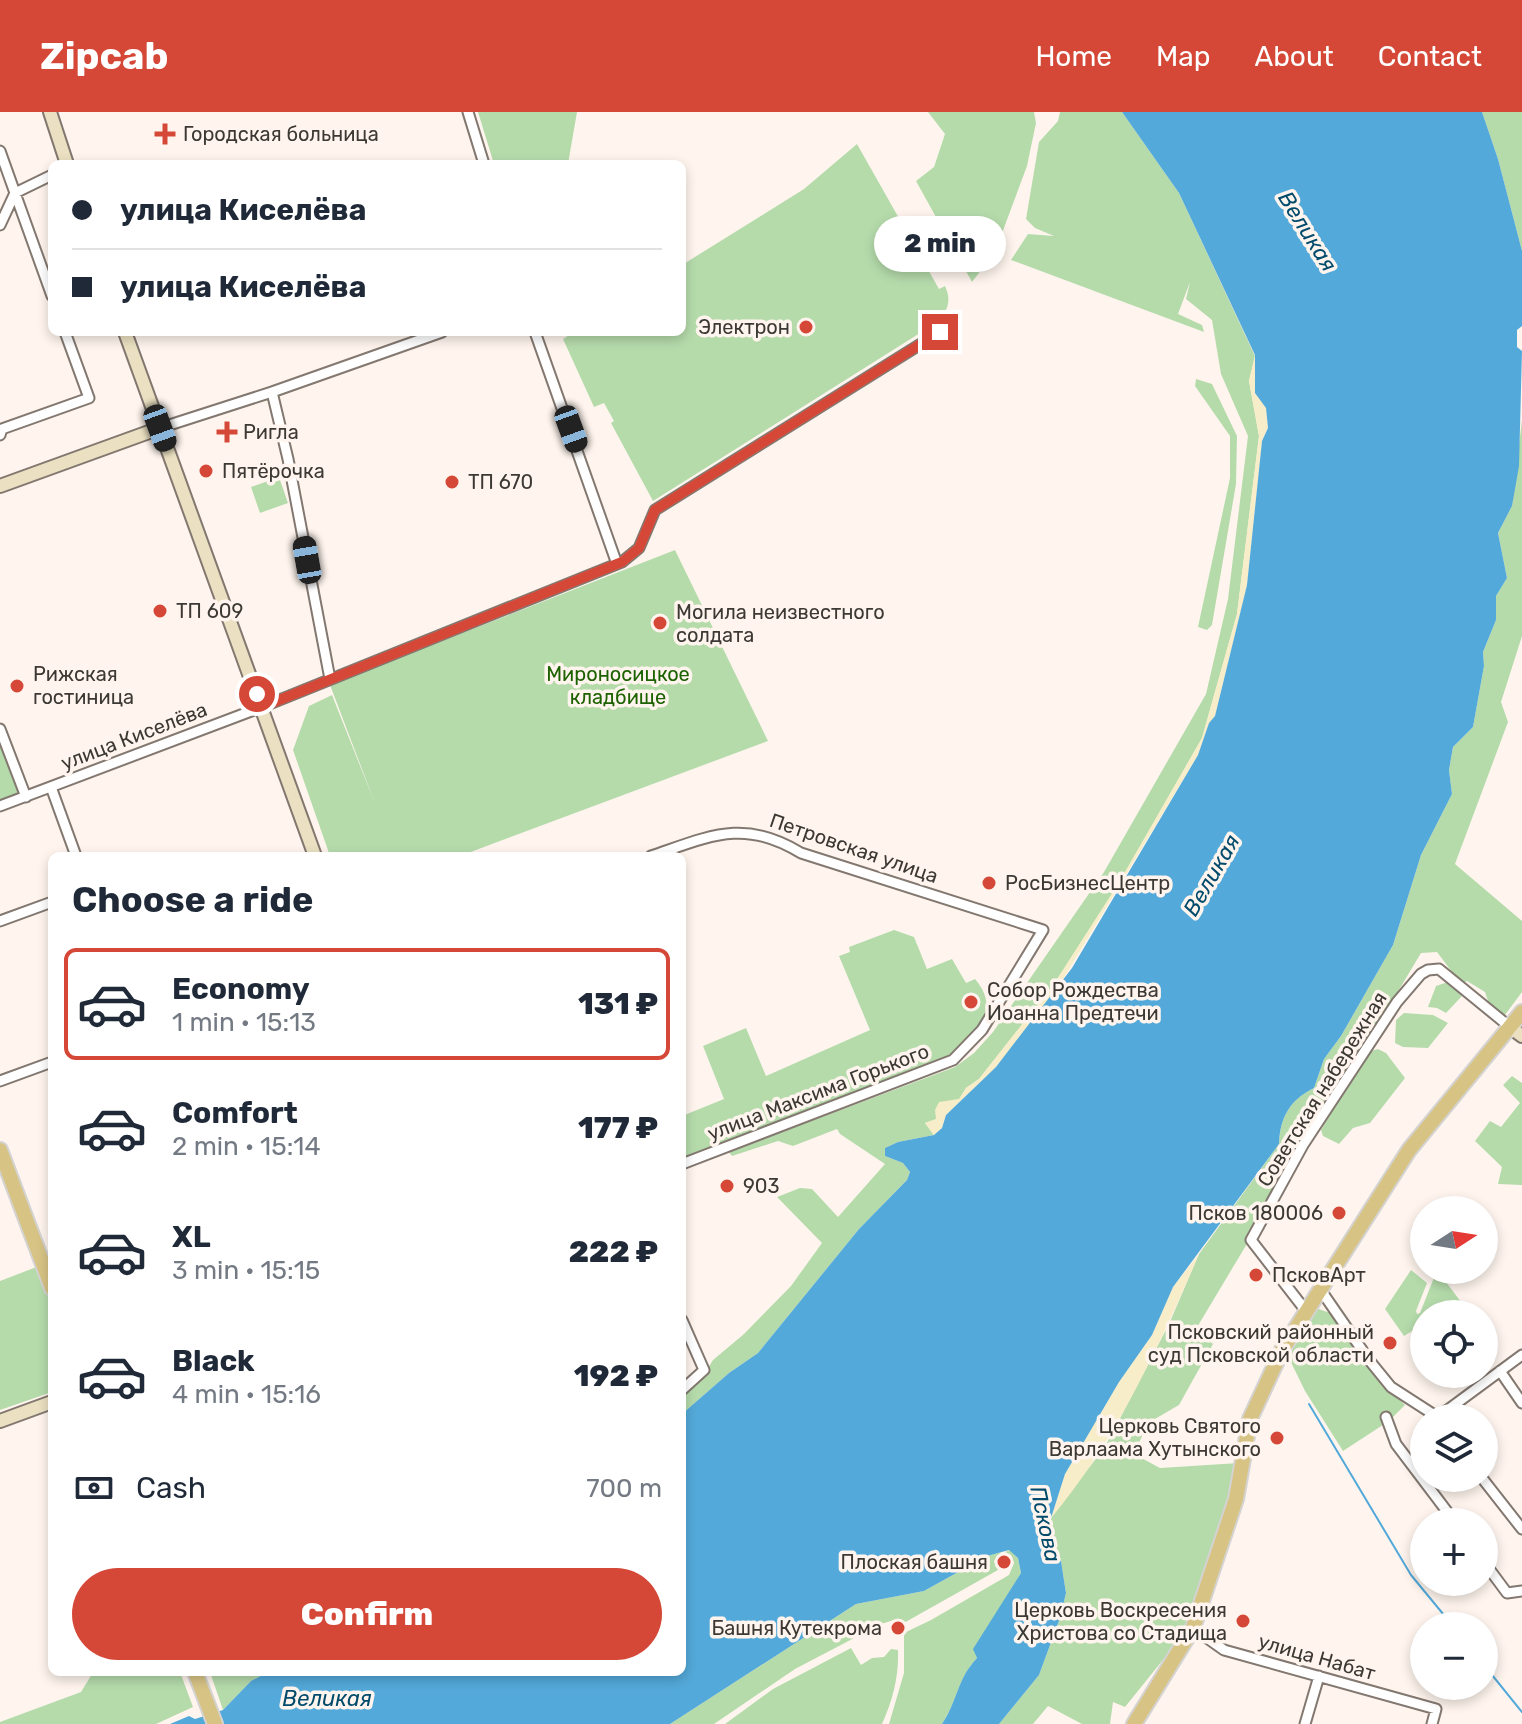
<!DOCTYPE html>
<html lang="en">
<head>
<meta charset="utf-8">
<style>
  :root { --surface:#fff; --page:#f6f6f7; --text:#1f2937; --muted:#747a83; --line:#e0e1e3; --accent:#d54838 }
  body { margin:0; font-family:Rubik,sans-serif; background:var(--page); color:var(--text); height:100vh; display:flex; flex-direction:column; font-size:30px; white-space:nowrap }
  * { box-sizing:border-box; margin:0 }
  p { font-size:26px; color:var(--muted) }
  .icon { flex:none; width:44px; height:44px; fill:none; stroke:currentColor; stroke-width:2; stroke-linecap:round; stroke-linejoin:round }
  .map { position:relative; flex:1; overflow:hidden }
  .details { position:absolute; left:48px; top:740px; width:638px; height:824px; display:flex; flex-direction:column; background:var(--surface); border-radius:12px; box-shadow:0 4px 12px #0003 }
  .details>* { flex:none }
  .top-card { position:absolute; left:48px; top:48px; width:638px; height:176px; border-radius:12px; box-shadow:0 4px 12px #0003; display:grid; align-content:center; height:176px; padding:0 24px; background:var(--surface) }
  .needle { width:52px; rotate:78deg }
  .controls { position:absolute; left:1410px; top:1084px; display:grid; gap:16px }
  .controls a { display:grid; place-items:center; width:88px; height:88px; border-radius:50%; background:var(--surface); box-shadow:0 4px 12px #0003; font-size:40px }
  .end { position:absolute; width:36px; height:36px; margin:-18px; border:10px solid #d54838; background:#fff; box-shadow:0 0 0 4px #fff }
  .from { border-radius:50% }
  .bubble { position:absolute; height:56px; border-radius:28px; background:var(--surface); box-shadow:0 4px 12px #0003; font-size:26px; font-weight:800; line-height:56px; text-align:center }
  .car { position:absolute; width:24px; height:48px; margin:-24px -12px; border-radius:10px; box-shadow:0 0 6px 2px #0007; background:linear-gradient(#222 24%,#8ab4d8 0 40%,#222 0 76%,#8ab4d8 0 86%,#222 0) }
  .top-card b { display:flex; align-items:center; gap:28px; height:76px; font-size:30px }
  .top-card b+b { border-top:2px solid var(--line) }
  .top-card i { width:20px; height:20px; background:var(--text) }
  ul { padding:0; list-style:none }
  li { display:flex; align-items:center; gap:24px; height:112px; margin:0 16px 12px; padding:0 8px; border:4px solid transparent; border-radius:12px }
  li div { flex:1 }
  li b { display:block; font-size:30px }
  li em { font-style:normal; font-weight:800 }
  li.on { border-color:var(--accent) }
  li>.icon { width:72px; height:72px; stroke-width:1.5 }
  h2 { padding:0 24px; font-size:36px; line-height:96px }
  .pay { display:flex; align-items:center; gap:20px; height:88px; padding:0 24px; font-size:30px }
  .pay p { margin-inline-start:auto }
  .cta { display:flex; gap:16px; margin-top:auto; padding:16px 24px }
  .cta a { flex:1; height:92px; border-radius:48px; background:var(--accent); color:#fff; font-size:32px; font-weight:800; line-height:92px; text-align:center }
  header { display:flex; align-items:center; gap:48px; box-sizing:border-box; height:112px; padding:0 40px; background:var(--accent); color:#fff }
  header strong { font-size:38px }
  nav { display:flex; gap:44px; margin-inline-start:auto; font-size:28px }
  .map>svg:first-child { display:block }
</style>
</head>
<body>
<header>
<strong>Zipcab</strong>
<nav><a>Home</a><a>Map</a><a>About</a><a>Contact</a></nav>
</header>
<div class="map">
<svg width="1522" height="1612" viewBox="0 0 1522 1612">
  <rect width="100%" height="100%" fill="#fff5ee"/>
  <path fill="#b5dbab" d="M478,0H577L568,52H494Z
    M928,0H1034L1036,11L1027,54L995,140L972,170L916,69L934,55L945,22Z
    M1060,0H1122L1179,81L1255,244L1249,269L1259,324L1237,502L1202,626L1118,773L1054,872L979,967L966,976L960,987L946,990L937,1007L925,1011L934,1023L898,1030L885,1036V1044L903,1051L910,1060L907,1068L859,1117L758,1241L729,1261L682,1302V1282L705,1261L713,1248L744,1222L791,1174L822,1131L777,1085L800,1076L812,1077L838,1105L885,1052L840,1022L837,1017L793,1034L778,1029L732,1044L729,1040L955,955L974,941L993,920L1104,760L1206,582L1228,487L1248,324L1221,262L1212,208L1186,187L1190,170L1178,202L1202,213L1204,220L1011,148L1028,122L1054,124L1035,116L1026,107L1039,30L1058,9Z
    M1482,0H1522V139L1498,47Z
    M857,32L939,177L945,174C952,189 948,199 936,211L653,389L611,311L614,309L604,291L594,295L563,227L574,220H682V153L804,77Z
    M1196,267L1212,272L1237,324L1236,372L1212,513L1207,518L1198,515L1230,366V324L1195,274Z
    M1522,308V524L1501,590L1508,610L1455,752L1522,809V880L1502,907L1490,895L1485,880L1467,869L1461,872L1437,840L1421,841L1196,1217L1213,1232L1179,1293L1148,1311L1134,1342L1160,1356L1239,1351L1213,1451L1179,1528L1125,1595L1113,1590L1110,1612H1082L1048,1594L1033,1612H999L1039,1563L1060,1506L1066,1481L1061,1449L1048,1430L1051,1406L1104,1336L1115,1316L1169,1212L1199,1142L1279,1032C1280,1005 1290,988 1314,976L1324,947L1341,924L1393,833L1421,743L1452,682L1449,658L1453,635L1473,615L1484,554L1483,540L1496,508V484L1507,466L1498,421L1512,394Z
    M279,365L288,391L260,401L251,375Z
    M675,438L768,629L460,744H330L293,638L309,594L332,583L376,694L330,573Z
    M0,622L23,684L0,691Z
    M894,818L914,825L927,857L952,847L966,871L975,867C1005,902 971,929 943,950L682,1053V1004L724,987L703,934L746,916L766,964L870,918L839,844L850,840L849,835Z
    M1448,870L1462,884L1446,901L1437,896L1428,895L1436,874Z
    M1404,901L1433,903L1448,911L1428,936L1403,935L1395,931L1396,908Z
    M1378,937L1386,941L1405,966L1370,1011L1353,1016L1339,1032L1323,1024L1321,1018L1367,940Z
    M1512,964L1522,971V1073L1498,1072L1502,1055L1475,1029L1490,1009L1501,1015L1520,991L1503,973Z
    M39,1154L52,1192V1280L0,1298V1169Z
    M1411,1158L1427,1171L1416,1199L1417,1202L1420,1201L1437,1158L1470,1202H1424V1236L1412,1219L1404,1224L1385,1197Z
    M1313,1195L1333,1202L1366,1253L1405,1293L1389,1309L1343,1339L1305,1279L1285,1238Z
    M1010,1438L1018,1446L1021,1461L976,1540L977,1546C958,1566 958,1588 942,1612H889L904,1561V1521L931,1508L1009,1463L1014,1451L1011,1443L1005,1440Z
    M1001,1440L994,1449L998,1458L902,1512L894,1508L881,1512L795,1557L714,1612H670L856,1492L924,1479L987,1444Z
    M851,1536L861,1553L872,1546L884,1545L891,1537L898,1538C899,1564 893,1588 882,1612H725L773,1577Z
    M109,1560H180L193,1595L156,1612H0V1610L81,1580L92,1562Z
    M210,1560H268L251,1569L223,1598Z"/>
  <path fill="#f7edc8" d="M1255,244V281L1266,295L1268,316L1262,329L1247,473L1215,604L1209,611L1198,643L1057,877L996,955L946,1003L942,1016L934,1023L925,1011L936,1007L935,998L939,990L959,987L966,976L979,967L1054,872L1118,772L1202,626L1237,502L1259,324L1249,269Z
    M1199,1142C1159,1234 1116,1329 1051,1406L1065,1362L1119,1270L1152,1223L1173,1175Z"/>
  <path fill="#53a9d9" d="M1122,0H1482L1498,47L1522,139V214L1517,218V235L1522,239L1519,354L1512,394L1498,421L1507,466L1496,484V508L1483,540L1484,554L1473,615L1453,635L1449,658L1452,682L1421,743L1393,833L1341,924L1324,947L1314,976C1290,988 1280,1005 1279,1032L1173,1175L1152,1223L1119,1270L1065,1362L1051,1406L1048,1430L1061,1449L1066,1481L1060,1506L1039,1563L999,1612H942C958,1588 957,1567 977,1546L973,1537L1021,1461L1018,1446L1009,1438L987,1444L924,1479L856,1492L670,1612H170L189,1604L195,1607L223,1598L251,1569L268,1560H682V1302L729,1261L758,1241L859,1117L907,1068L910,1060L903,1051L885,1044V1036L898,1030L934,1023L942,1016L946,1003L996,955L1072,856L1198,643L1209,611L1215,604L1247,473L1262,329L1268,316L1266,296L1255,281V243L1179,81Z"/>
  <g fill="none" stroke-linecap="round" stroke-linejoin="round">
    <path stroke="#53a9d9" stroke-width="2" d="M1309,1292L1411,1463L1453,1514
      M1484,1553L1522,1600"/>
    <defs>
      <path id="street" d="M468,0L484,52
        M0,39L15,81L52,63
        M15,81L52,184
        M0,113L15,81
        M535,220L617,452
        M272,280L288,347L330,567
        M160,316L272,280L442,220
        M0,323L2,317L89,286L65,220
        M0,617L26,685
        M51,675L76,744
        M0,694L262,595L622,450L639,436L655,398L940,220
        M651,744C710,724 744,706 801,741L1043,818L982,918L953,948L682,1052
        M0,809L52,790
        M0,969L52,950
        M1320,1177L1369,1248L1391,1275L1439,1306
        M1306,1199L1251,1128L1303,1033L1397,890L1421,862L1428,858L1439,857L1510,915
        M682,1208L704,1258L682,1278
        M1500,1259L1522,1291
        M1386,1305L1396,1332L1455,1410
        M1438,1305L1522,1243
        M1482,1366L1522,1417
        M1484,1450L1507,1481L1522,1479
        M1193,1516L1224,1538L1436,1597L1432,1612
        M1305,1612L1319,1564"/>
      <path id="secondary" d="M50,0L67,52
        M125,220L315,744
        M0,374L160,316
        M1510,915L1522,924
        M0,1309L52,1290"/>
      <path id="primary" d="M0,1038L52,1176
        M195,1560L215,1612
        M1134,1612L1193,1516L1236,1387L1250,1307L1282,1238L1409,1038L1522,900"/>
    </defs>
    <use href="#street" stroke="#837870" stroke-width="13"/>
    <use href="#secondary" stroke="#837870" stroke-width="16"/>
    <use href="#primary" stroke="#d4d3d2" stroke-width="18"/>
    <use href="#street" stroke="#fff" stroke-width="9"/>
    <use href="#secondary" stroke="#ebe1c2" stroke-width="12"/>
    <use href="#primary" stroke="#d7c485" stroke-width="14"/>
  </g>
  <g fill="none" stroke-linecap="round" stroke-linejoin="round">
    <path stroke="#d54838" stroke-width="10" d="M257,582L262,595L622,450L639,436L655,398L940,220"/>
  </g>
  <g fill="#d54838" stroke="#fff5ee" stroke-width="3">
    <path d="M161 10h8v8h8v8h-8v8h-8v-8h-8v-8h8z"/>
    <circle cx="806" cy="215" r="8"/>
    <path d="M223 308h8v8h8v8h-8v8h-8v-8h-8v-8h8z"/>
    <circle cx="206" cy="359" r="8"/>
    <circle cx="452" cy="370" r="8"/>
    <circle cx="160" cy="499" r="8"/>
    <circle cx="660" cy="511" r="8"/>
    <circle cx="17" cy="574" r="8"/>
    <circle cx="989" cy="771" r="8"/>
    <circle cx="971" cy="890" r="8"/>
    <circle cx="727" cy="1074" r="8"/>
    <circle cx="1339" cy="1101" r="8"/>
    <circle cx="1256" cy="1163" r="8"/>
    <circle cx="1390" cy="1231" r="8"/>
    <circle cx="1277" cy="1326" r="8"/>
    <circle cx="1004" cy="1450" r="8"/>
    <circle cx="1243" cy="1509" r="8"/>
    <circle cx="898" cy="1516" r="8"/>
  </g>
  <g text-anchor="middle" stroke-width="7" stroke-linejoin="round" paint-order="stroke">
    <g font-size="20" fill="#3c3834" stroke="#fff5ee" text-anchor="start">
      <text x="183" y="29">Городская больница</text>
      <text x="790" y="222" text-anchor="end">Электрон</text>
      <text x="243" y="327">Ригла</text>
      <text x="222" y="366">Пятёрочка</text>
      <text x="468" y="377">ТП 670</text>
      <text x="176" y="506">ТП 609</text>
      <text x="676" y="507">Могила неизвестного<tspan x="676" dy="23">солдата</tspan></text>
      <text x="33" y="569">Рижская<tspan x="33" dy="23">гостиница</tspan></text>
      <text x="1005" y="778">РосБизнесЦентр</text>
      <text x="987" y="885">Собор Рождества<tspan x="987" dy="23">Иоанна Предтечи</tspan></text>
      <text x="743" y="1081">903</text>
      <text x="1323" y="1108" text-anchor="end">Псков 180006</text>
      <text x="1272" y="1170">ПсковАрт</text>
      <text x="1374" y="1227" text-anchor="end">Псковский районный<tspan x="1374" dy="23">суд Псковской области</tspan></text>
      <text x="1261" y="1321" text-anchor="end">Церковь Святого<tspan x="1261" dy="23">Варлаама Хутынского</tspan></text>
      <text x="988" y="1457" text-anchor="end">Плоская башня</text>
      <text x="1227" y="1505" text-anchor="end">Церковь Воскресения<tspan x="1227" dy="23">Христова со Стадища</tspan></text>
      <text x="882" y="1523" text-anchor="end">Башня Кутекрома</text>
    </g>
    <g font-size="20" fill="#1c6200" stroke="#fff5ee">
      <text x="618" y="569">Мироносицкое<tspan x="618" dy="23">кладбище</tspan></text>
    </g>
    <g font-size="20" fill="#3c3834" stroke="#fff5ee">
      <text transform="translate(134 624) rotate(-21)" y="7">улица Киселёва</text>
      <text transform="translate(854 736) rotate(19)" y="7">Петровская улица</text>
      <text transform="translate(1322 977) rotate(-58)" y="7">Советская набережная</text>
      <text transform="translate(818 980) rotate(-21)" y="7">улица Максима Горького</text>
      <text transform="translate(1317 1545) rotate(16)" y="7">улица Набат</text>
    </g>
    <g font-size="22" font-style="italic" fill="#024b6c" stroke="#fff5ee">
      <text transform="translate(1308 119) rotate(58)" y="8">Великая</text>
      <text transform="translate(1211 763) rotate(-60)" y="8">Великая</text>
      <text transform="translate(1046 1412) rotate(78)" y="8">Пскова</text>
      <text x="327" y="1594">Великая</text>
    </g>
  </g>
</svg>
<div class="controls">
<a><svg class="needle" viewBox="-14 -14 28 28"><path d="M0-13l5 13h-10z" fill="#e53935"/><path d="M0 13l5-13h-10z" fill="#747a83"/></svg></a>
<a><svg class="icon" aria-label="locate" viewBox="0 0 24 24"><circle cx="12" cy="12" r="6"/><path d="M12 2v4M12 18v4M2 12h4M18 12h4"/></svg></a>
<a><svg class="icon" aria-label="layers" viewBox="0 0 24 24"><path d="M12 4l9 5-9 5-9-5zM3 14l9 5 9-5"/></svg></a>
<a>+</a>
<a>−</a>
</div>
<i class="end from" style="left:257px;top:582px"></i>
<i class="end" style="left:940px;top:220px"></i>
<div class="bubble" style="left:874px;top:104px;width:132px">2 min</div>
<i class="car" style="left:160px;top:316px;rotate:160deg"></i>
<i class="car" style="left:571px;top:317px;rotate:160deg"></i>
<i class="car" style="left:307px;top:448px;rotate:350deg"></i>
<div class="top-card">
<b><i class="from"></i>улица Киселёва</b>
<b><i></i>улица Киселёва</b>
</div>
<section class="details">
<h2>Choose a ride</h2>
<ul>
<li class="on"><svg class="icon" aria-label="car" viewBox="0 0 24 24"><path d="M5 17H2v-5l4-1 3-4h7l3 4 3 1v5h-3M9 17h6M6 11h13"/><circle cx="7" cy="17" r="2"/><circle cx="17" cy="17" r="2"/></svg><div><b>Economy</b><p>1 min · 15:13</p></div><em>131 ₽</em></li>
<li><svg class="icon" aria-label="car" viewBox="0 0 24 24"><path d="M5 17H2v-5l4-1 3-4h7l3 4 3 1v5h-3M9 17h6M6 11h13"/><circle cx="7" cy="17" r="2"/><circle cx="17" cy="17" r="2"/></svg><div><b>Comfort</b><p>2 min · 15:14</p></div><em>177 ₽</em></li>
<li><svg class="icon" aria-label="car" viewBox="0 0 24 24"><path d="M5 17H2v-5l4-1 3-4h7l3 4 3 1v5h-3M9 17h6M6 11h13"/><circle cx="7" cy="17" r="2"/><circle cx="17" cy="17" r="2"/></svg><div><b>XL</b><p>3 min · 15:15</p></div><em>222 ₽</em></li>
<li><svg class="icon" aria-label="car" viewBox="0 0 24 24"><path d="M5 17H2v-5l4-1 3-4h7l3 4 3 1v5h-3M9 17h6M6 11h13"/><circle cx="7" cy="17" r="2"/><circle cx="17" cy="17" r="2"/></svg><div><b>Black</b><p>4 min · 15:16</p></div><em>192 ₽</em></li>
</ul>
<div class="pay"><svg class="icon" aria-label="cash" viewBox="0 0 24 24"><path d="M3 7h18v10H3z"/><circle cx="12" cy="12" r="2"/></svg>Cash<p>700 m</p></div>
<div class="cta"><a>Confirm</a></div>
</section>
</div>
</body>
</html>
